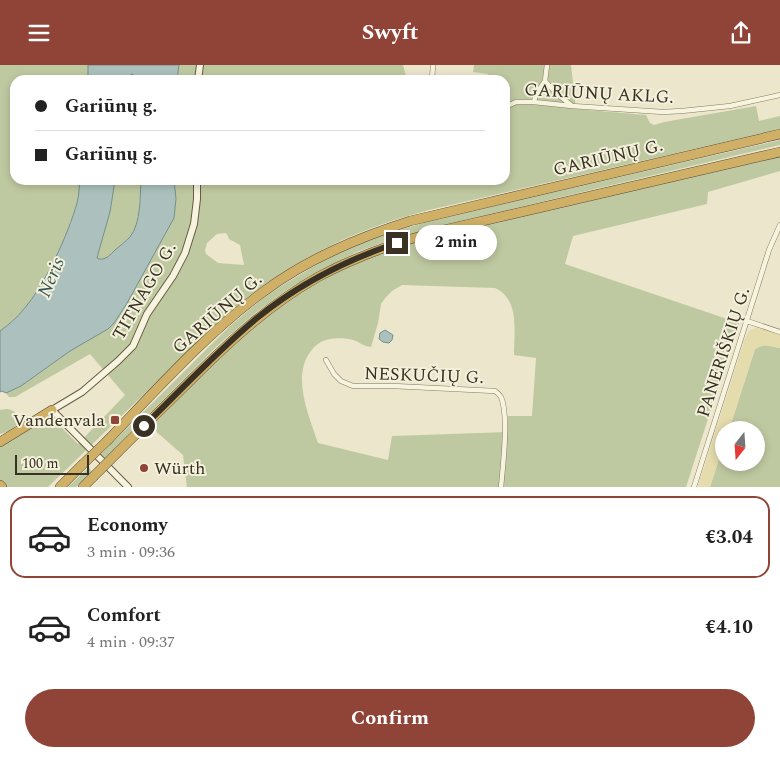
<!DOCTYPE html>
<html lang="en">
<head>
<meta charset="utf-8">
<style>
  :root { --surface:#fff; --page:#f6f6f6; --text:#222; --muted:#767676; --line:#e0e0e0; --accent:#904337 }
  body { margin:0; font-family:Spectral,serif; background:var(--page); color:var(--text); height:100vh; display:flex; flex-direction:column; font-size:19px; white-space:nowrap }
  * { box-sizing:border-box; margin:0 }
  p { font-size:16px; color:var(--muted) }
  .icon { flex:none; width:28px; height:28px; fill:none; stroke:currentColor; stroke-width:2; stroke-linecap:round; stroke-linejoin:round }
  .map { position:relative; height:422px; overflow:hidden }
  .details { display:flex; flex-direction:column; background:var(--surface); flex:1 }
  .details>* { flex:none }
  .top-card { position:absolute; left:10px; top:10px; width:500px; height:110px; border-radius:15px; box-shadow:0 2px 8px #0003; display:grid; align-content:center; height:110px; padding:0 25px; background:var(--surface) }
  .needle { width:32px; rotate:197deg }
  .tools { position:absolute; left:715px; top:356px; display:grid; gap:10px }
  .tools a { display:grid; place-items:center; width:50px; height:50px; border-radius:50%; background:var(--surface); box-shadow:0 2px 8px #0003; font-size:25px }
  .scale { position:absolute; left:15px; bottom:12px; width:74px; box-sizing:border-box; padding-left:5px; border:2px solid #393123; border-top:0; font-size:14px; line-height:18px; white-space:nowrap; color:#393123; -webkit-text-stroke:4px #f3f0db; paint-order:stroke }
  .end { position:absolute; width:22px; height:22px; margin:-11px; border:6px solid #393123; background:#fff; box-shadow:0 0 0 2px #fff }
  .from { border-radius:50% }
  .bubble { position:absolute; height:35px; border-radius:18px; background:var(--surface); box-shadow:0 2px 8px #0003; font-size:16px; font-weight:700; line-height:35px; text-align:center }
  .top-card b { display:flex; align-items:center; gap:18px; height:48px; font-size:19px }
  .top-card b+b { border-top:1px solid var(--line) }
  .top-card i { width:12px; height:12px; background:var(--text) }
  ul { padding:9px 0 0; list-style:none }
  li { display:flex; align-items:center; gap:15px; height:82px; margin:0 10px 8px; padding:0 15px; border:2px solid transparent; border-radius:15px }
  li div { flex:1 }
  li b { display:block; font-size:19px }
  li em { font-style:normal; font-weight:700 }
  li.current { border-color:var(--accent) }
  li>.icon { width:45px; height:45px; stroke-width:1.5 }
  .cta { display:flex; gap:10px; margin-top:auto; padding:10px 25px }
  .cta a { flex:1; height:58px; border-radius:30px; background:var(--accent); color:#fff; font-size:20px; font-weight:700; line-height:58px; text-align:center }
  header { display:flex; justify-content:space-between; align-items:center; height:65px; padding:0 25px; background:var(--accent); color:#fff; font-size:22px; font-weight:700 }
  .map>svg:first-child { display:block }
</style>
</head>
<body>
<header><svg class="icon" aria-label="menu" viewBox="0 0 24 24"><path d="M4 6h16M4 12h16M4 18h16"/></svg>Swyft<svg class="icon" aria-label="share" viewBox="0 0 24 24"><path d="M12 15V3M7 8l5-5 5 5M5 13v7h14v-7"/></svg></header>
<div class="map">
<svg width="780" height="422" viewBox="0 0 780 422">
  <rect width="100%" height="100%" fill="#ebe6cc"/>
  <path fill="#bfc9a1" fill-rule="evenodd" d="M0,0H88V15H15V115H80C79,123 79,131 77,138C68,170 45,220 23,245C17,253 8,259 0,266Z
    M179,0H403L407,15H177Z
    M474,0H571L576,44L646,50L650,58L654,60L664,57L756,41L759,56L780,51V64L429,145C352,165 290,196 228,248L48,422H0V379L50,351L78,379L125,330L90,289L15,332H9L6,328L21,321L70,286L108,264L114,258L126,240L174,153L176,134L174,115H505V15H488V9L473,7ZM225,168L227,169L229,174L240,180L244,200L218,198L206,189L205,185L207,178L217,169Z
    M780,75V80L432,163L395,173L357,187L320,206L285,226L253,250L217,281L105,393L101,389L230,261L268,229L326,194L373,173L426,157Z
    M780,91V106L708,127L707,139L573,171L565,199L739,258L686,422H187L183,390L152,363L155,358C203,310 250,259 308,222C351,196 399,182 446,169ZM402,220L495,223C520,234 514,267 514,290L536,293L532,351H508V367L392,371L388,395L318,378C309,351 291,311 311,286C316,279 321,276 330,274C336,273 347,273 353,275C360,277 362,281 371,282L378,258L381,239L386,232L392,226Z
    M115,115H141L139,145L136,160L131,171L108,192L100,195L97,193L98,189L110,147Z
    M765,280L780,283V422H710L724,379V398H756V365H729L755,284L759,282Z
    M7,344C15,345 19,350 19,358L10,366L0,369V345Z
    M89,402L92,407L76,422H68Z"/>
  <path fill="#e4dcad" d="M757,262L780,270V283C771,281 763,278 755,284L729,365H724V379L710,422H698L745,273L749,266Z"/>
  <path fill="#acc1bd" stroke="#738f8b" d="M88,0H179L177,15H137L135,11L132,9L127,12L126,15H88Z
    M80,115H115L110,147L98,189L97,193L99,194C106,195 110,190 115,185C120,181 125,177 130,172C141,158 140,132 141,115H174L176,134L174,153L126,240L114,258L108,264L70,286L21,321L6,328L2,326L0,327V266C8,260 17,253 23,245C45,220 68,170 77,138C79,131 79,123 80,115Z
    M385,265L393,270L392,275L389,278L383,277L379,274L380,268Z"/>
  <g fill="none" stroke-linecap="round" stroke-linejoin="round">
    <defs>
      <path id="street" d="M547,0L545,16L556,28L571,40
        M432,15L433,0
        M534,37L536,29L545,16
        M505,42L516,37H534L572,41L663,47L682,46L730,41L780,30
        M747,256L780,267
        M326,295L334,309L341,316L353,321H393L495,326C498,328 499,329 501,332C509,350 503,401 501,422
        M694,422L769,185L780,160"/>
      <path id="secondary" d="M198,15L200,0
        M128,422L52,345L82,327L118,296L133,281L147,249L173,211L185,188L194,159L197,134V115"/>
      <path id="highway" d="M108,375C156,325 207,268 263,227C307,194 357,173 410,156L780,69
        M0,377L52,345
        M118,387C142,363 167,339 191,315C230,276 270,239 318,212C355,192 394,178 435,167L780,87
        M0,420L2,422
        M60,422L82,400
        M83,422L93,412"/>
    </defs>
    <use href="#street" stroke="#877a61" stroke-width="5.5"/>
    <use href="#secondary" stroke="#695c44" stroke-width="8"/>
    <use href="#highway" stroke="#564935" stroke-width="10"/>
    <use href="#street" stroke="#f6f3df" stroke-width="4.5"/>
    <use href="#secondary" stroke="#f6f3df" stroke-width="6"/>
    <use href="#highway" stroke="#d0b067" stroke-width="9"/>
    <defs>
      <path id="highway-bridge" d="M82,400L108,375
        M93,412L118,387"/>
    </defs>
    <use href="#highway-bridge" stroke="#564935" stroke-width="10" stroke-linecap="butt"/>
    <use href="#highway-bridge" stroke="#d0b067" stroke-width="9"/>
  </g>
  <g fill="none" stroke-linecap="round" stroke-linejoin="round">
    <path stroke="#393123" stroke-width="6" d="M144,361C181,325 217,286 257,253C299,219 346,195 397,178"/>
  </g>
  <g fill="#904337" stroke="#f3f0db" stroke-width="2">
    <rect x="110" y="350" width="10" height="10" rx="2.5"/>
    <circle cx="144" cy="403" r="5"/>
  </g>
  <g text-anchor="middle" stroke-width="4" stroke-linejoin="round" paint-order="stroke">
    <g font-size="18" fill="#393123" stroke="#f3f0db">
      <text transform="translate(599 28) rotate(3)" y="6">GARIŪNŲ AKLG.</text>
      <text transform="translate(608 92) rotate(-13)" y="6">GARIŪNŲ G.</text>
      <text transform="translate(144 226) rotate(-60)" y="6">TITNAGO G.</text>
      <text transform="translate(217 248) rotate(-41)" y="6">GARIŪNŲ G.</text>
      <text transform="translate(723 287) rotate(-72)" y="6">PANERIŠKIŲ G.</text>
      <text transform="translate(424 310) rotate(2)" y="6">NESKUČIŲ G.</text>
    </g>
    <g font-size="18" fill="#393123" stroke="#f3f0db" text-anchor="end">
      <text x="105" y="361">Vandenvala</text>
      <text x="154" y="409" text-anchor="start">Würth</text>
    </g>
    <g font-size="19" font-style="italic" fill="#345557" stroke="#f3f0db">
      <text transform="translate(50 212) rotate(-67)" y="7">Neris</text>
    </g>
  </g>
</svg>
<div class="tools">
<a><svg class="needle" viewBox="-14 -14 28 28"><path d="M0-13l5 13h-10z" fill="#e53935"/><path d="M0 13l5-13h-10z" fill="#767676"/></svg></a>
</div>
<div class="scale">100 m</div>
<i class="end from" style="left:144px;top:361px"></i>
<i class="end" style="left:397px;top:178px"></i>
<div class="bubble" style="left:415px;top:160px;width:82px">2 min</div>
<div class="top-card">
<b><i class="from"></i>Gariūnų g.</b>
<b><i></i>Gariūnų g.</b>
</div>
</div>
<section class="details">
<ul>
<li class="current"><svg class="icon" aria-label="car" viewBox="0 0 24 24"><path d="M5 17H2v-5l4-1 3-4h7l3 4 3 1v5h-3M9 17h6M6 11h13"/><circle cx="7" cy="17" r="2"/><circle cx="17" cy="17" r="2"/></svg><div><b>Economy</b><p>3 min · 09:36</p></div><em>€3.04</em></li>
<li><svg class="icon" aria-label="car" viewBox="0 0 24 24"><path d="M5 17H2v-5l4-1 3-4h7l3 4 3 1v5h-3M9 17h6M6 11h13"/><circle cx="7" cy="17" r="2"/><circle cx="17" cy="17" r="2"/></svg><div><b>Comfort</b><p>4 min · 09:37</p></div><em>€4.10</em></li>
</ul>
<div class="cta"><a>Confirm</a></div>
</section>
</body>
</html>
